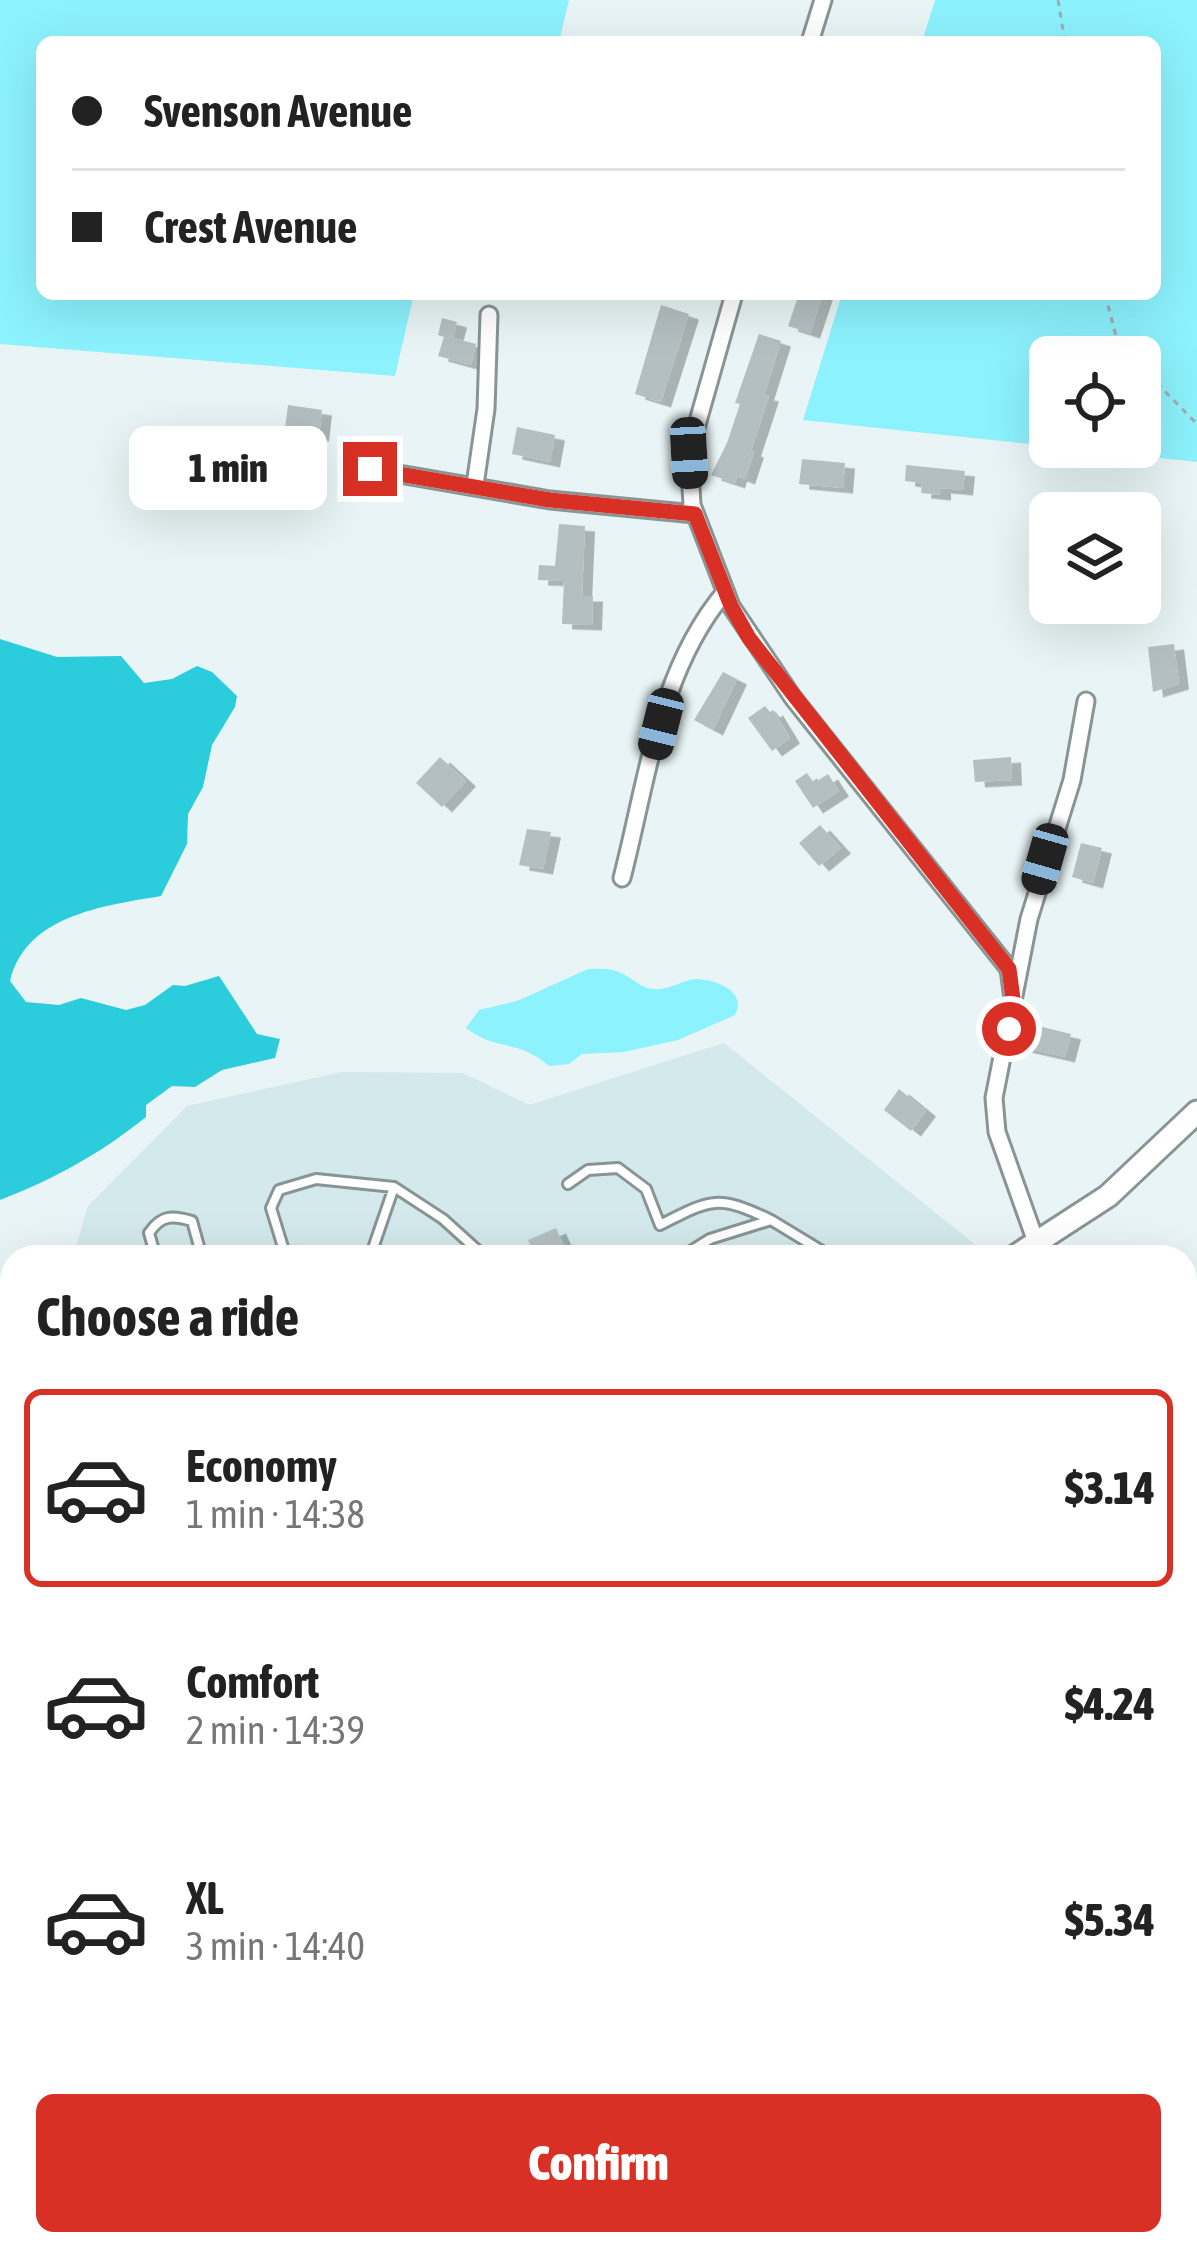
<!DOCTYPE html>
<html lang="en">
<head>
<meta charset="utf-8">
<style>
  :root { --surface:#fff; --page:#f6f6f6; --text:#222; --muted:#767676; --line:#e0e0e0; --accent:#d93025 }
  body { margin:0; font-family:"Asap Condensed",sans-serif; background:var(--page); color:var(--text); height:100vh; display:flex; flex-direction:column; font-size:45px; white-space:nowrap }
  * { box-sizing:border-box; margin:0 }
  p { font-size:39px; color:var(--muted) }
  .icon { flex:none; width:66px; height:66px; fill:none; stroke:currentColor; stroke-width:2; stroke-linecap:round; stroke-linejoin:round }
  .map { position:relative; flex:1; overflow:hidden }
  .drawer { position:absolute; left:0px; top:1245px; width:1197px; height:1011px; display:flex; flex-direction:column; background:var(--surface); border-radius:36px 36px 0 0; box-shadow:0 12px 48px #0002 }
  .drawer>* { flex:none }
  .guide { position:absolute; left:36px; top:36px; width:1125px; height:264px; border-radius:18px; box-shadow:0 12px 48px #0002; display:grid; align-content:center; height:264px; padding:0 36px; background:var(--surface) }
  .buttons { position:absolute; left:1029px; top:336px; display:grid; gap:24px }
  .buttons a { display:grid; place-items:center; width:132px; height:132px; border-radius:18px; background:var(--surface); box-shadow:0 12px 48px #0002; font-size:60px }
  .end { position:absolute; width:54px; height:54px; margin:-27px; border:15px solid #d93025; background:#fff; box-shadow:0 0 0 6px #fff }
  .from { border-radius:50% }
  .bubble { position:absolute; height:84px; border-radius:18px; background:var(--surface); box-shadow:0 12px 48px #0002; font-size:39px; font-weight:800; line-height:84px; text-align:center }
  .car { position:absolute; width:36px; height:72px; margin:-36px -18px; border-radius:15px; box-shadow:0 0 9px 3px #0007; background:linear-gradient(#222 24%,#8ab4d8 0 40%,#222 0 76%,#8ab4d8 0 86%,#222 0) }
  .guide b { display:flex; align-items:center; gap:42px; height:114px; font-size:45px }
  .guide b+b { border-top:3px solid var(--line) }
  .guide i { width:30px; height:30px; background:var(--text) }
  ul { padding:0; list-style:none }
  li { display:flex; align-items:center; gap:36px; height:198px; margin:0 24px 18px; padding:0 12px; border:6px solid transparent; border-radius:18px }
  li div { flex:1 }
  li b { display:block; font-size:45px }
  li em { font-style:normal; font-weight:800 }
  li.current { border-color:var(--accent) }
  li>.icon { width:108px; height:108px; stroke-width:1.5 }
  h2 { padding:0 36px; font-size:54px; line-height:144px }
  .cta { display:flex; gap:24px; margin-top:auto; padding:24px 36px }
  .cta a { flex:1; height:138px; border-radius:18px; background:var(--accent); color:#fff; font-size:48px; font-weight:800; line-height:138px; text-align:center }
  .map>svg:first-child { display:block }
</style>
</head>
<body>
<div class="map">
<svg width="1197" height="2255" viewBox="0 0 1197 2255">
  <defs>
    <filter id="shadow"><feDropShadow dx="10" dy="5.5" stdDeviation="0" flood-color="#0004"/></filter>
  </defs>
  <rect width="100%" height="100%" fill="#e8f4f5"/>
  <path fill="#d4e9eb" d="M724,1043L987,1254L983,1257H73L88,1206L187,1106L342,1072L463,1073L529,1105Z
    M12,1279V2244H669L668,2255H0V1282Z"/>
  <path fill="#8cf2fd" d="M0,0H569L559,42H42V294H414L395,376L0,344Z
    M935,0H1197V462L1060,447H1140V357H1050V446L803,420L842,294H1155V42H922Z
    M588,969C596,969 608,968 616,971C632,976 641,991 659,989C671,989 683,980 695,979C715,979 748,991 735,1015L678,1040L624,1052L582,1054L569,1064L549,1066C517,1038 497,1052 466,1028L479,1010L517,1001Z"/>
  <path fill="#2bccdb" d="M0,639L57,657L121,656L144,683L172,679L197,666L212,672L237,696L235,707L212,745L203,787L188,814L187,844L161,896C103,906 26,915 10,981L26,1002L59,1005L81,998L126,1010L145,1005L173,985L185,986L219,976L257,1034L280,1039L275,1058L222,1070L195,1087L172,1086L146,1105V1117C100,1154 54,1179 0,1200Z"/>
  <path fill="#b4bfc1" filter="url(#shadow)" d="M799,294H823L810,333L788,326Z
    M661,305L689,314L661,402L635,394Z
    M442,318L457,322L453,338L476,344L471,365L438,356L444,337L438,335Z
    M759,334L781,341L764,395L769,396L751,451L754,452L745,479L737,476L735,483L711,475L727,443L740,404L735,403Z
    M288,405L322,410L319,436L304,434V440L284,437Z
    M517,427L555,435L550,462L512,454Z
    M802,459L845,463L843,488L799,484Z
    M906,465L965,471L963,490L941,488V495L921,493L922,483L905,481Z
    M559,524L585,526L582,596H593L592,625L562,624L564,581L538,580L539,565L555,566Z
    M1174,644L1179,684L1153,692L1148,647Z
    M723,672L737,679L713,730L694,720Z
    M765,706L770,712L773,710L790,738L772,751L748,718Z
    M440,757L466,781L442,807L416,783Z
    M1011,757L1012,780L975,782L973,760Z
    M807,773L814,783L828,774L839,791L813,808L795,781Z
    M820,825L841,848L819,866L799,843Z
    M527,829L551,832L543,869L519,865Z
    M1081,843L1102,848L1093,883L1072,877Z
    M1026,1023L1071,1034L1065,1057L1021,1047Z
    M899,1089L926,1111L911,1131L884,1110Z
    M556,1228L569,1257H535L528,1240Z"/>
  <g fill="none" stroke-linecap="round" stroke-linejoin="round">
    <defs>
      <path id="lane" d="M568,1184L588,1170L618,1168L646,1189L660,1225C711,1199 717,1194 771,1220
        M156,1257L149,1233C161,1215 172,1215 192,1221L202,1257
        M286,1257L271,1208L279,1190L316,1179L394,1187L443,1219L485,1257
        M370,1257L394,1187
        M681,1257L710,1239L771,1220L832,1257
        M1,1409L12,1437
        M0,1519L12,1554
        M0,1601L12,1596
        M0,1681L12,1674
        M0,1698L12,1705
        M0,1751L12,1759
        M0,1796L12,1804
        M0,1841L12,1848
        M0,1886L12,1893
        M0,1929L12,1937
        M0,1972L12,1979
        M0,2013L12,2020
        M1185,2028L1197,2013
        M0,2056L12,2063
        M0,2097L12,2104
        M0,2134L12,2141
        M0,2173L12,2180
        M0,2212L12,2220
        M41,2244L52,2255
        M94,2244L107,2255
        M330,2244L344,2255
        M584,2244L585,2255
        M15,2255L26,2244
        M429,2255L435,2244"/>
      <path id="street" d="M810,42L823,0
        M734,294L689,453L692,505L731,606L793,698L1009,969L1013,999
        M370,469L550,500L695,514
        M475,485L486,409L489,315
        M622,878C647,781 659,670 725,592
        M1036,1242L997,1132L994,1098L1029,919L1072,780L1086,701"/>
      <path id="secondary" d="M1014,1257L1108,1196L1197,1112
        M363,2255L367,2244"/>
    </defs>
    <use href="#lane" stroke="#899495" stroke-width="14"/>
    <use href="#street" stroke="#899495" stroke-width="21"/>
    <use href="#secondary" stroke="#899495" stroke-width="27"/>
    <path stroke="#a2acac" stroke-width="3" stroke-dasharray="6 6" stroke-linecap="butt" d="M1058,0L1065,42
      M1105,294L1116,336L1133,357
      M1140,366L1197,424"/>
    <use href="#lane" stroke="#fff" stroke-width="8"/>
    <use href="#street" stroke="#fff" stroke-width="15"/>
    <use href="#secondary" stroke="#fff" stroke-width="21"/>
  </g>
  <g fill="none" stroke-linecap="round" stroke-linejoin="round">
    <path stroke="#d93025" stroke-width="15" d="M370,469L550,500L695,514L731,606L749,638L1009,969L1013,999L1009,1029"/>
  </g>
</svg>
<div class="buttons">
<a><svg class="icon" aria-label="locate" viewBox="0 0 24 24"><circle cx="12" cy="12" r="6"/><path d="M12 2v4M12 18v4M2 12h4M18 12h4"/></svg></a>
<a><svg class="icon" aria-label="layers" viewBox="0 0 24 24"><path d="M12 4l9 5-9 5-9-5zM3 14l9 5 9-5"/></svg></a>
</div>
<i class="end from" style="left:1009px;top:1029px"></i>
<i class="end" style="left:370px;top:469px"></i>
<div class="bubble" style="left:129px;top:426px;width:198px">1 min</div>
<i class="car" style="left:689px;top:453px;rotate:177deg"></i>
<i class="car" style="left:661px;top:724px;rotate:194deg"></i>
<i class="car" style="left:1045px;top:859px;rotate:196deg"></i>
<div class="guide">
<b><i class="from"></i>Svenson Avenue</b>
<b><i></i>Crest Avenue</b>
</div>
<section class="drawer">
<h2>Choose a ride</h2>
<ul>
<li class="current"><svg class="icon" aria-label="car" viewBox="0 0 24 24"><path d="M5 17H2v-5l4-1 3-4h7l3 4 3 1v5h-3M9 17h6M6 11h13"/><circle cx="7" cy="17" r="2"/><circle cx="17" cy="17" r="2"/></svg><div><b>Economy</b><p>1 min · 14:38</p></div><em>$3.14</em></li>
<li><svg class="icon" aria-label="car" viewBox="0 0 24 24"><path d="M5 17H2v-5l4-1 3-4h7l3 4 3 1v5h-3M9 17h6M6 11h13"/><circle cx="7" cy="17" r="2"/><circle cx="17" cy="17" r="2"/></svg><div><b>Comfort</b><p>2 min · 14:39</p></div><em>$4.24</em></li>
<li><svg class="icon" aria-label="car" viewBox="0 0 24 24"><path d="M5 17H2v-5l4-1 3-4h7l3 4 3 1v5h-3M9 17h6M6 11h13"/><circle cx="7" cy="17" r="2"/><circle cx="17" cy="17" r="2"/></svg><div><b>XL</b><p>3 min · 14:40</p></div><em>$5.34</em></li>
</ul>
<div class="cta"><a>Confirm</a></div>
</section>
</div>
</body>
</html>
